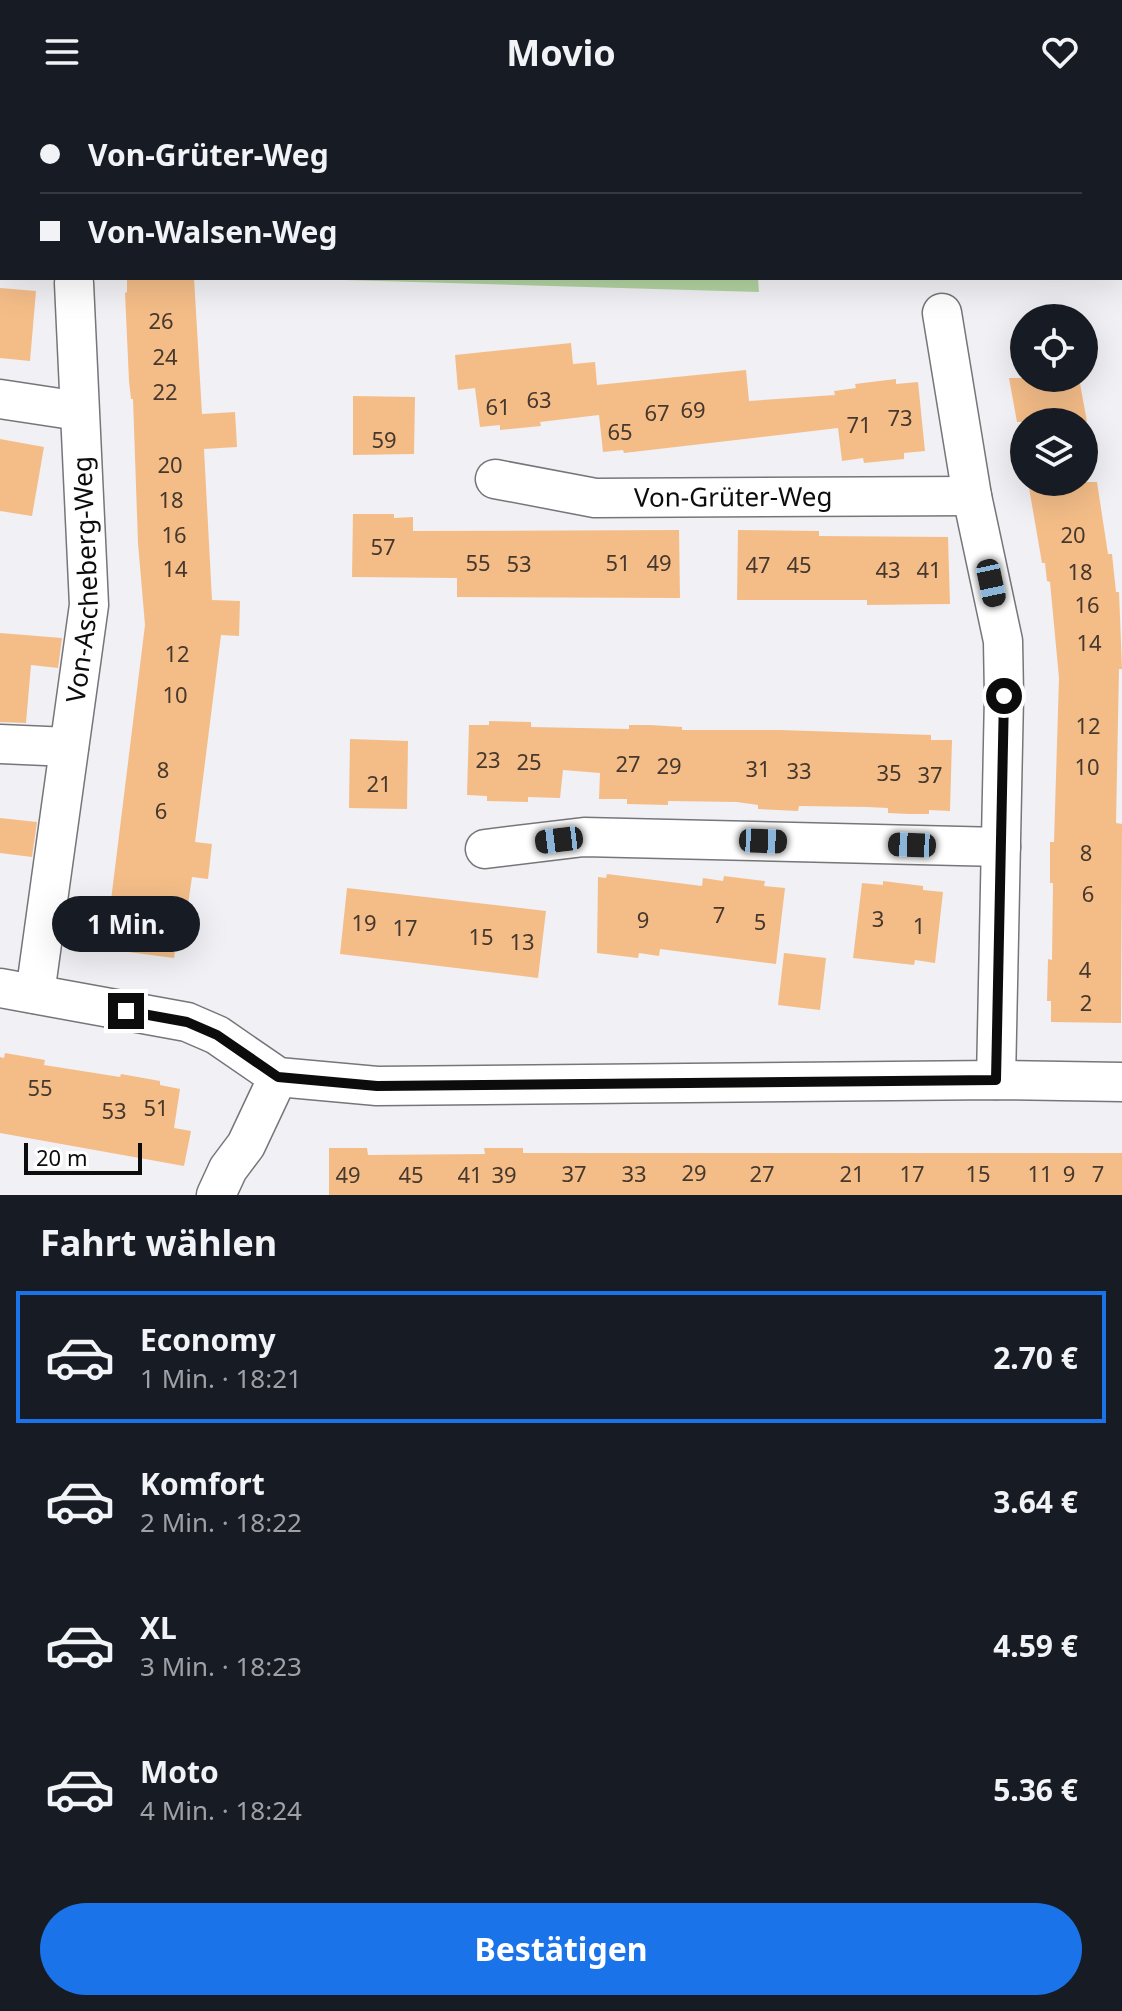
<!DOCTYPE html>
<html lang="de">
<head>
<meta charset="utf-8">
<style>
  :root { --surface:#171b24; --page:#20242c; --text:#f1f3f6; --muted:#9ea1a6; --line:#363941; --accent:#1a73e8 }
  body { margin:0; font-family:"Noto Sans",sans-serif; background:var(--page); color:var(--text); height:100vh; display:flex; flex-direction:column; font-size:30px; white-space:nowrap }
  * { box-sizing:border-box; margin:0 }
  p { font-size:26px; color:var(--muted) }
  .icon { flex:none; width:44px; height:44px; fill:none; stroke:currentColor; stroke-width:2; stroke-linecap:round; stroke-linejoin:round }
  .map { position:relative; height:1091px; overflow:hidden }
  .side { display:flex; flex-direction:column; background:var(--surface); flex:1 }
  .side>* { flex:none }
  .hud { position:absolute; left:0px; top:0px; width:1122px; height:176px; box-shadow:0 8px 32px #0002; display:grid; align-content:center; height:176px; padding:0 40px; background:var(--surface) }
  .tools { position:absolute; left:1010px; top:200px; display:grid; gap:16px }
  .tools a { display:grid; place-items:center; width:88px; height:88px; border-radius:50%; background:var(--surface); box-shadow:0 8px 32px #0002; font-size:40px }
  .scale { position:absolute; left:24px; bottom:20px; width:118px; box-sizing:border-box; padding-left:8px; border:4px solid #0c0c0d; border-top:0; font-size:22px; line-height:28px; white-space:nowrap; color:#0c0c0d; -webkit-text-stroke:6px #fff; paint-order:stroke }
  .end { position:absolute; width:36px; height:36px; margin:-18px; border:10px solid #0c0c0d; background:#fff; box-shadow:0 0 0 4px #fff }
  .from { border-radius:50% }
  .bubble { position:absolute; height:56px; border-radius:28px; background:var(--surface); box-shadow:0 8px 32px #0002; font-size:26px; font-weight:700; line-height:56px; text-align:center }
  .car { position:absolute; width:24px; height:48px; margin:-24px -12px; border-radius:10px; box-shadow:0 0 6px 2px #0007; background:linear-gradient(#222 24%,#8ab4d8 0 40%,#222 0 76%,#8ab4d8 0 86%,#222 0) }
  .hud b { display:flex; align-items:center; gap:28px; height:76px; font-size:30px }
  .hud b+b { border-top:2px solid var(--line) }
  .hud i { width:20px; height:20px; background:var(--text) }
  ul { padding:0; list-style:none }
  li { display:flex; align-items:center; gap:24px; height:132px; margin:0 16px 12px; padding:0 24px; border:4px solid transparent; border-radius:0px }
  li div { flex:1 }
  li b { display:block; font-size:30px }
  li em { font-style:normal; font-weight:700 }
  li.current { border-color:var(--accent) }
  li>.icon { width:72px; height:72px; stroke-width:1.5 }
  h2 { padding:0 40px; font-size:36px; line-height:96px }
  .primary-button { display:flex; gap:16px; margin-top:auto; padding:16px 40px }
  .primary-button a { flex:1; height:92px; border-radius:48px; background:var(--accent); color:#fff; font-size:32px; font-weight:700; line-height:92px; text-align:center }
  header { display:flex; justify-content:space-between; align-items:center; height:104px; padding:0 40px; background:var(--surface); font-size:36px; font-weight:700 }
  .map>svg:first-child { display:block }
</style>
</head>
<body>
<header><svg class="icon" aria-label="menu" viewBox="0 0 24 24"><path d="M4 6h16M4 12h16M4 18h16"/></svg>Movio<svg class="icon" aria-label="heart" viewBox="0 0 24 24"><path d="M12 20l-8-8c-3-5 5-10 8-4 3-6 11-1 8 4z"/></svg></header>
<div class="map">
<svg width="1122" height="1091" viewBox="0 0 1122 1091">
  <rect width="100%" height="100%" fill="#f1f0f4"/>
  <path fill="#b1d3a0" d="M0,0H740L741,2H2L0,23Z
    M742,0H1018V2H742Z
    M307,174H758L759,188L309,175Z"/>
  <path fill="#f4bd88" d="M127,174H194L202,310L235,308L236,325L237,343L204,345L212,496L240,497L239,532L221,531L195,738L212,740L208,775L192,773L183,834L177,833L174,854L105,845L145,521L138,439L133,295H131L129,277L125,189L127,188Z
    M0,184L36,187L30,257L0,254Z
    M571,239L573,260L595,258L597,281L746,266L749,297L835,291L834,287L856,284L855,280L896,275V280L918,278L925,347L904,349V355L864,359L863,354L842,357L838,324L624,349L623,346L603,348L599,311L540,318L541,322L500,326V321L480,323L475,284L458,286L455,251Z
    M1009,274H1079L1087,318H1017Z
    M353,292L415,293L414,350L353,351Z
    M0,335L44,343L32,412L0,407Z
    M1028,378H1097L1108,450H1112L1116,488H1119L1122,565H1119L1116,719L1122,720L1121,919L1051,918V897H1047L1048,855L1052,856L1053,779H1050V738H1054L1059,574L1050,478L1047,477L1045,459H1042Z
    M353,410H394V414L413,413V427L679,426L680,494L457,493V474L352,473Z
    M738,426L819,427V432L948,433L950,500L867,501V496H737Z
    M0,529L62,534L58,564L31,561L26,619L0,618Z
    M489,617L531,618V623L629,625V621H650L682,623V626H780L931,631V636H952L950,707L929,706V710H909L888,709V704L867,703L799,702L798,707L758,705V701L737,698L668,697V701L627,700V695H599L600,669L563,666L560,694L528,693V698L487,697V692L467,691L469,621H489Z
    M350,635L408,637L407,705L349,704Z
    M0,714L37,718L32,753L0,749Z
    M607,770L702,782L703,774L723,777L724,772L765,777L764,782L785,784L776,860L660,845L659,852L639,849L638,854L597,849L598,773L606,774Z
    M883,777L923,782V786L943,788L935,859L915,856L914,861L853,854L862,779L883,781Z
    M347,784L546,807L538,874L340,850Z
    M784,849L826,854L820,906L778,901Z
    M5,949L45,956L44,961L120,973L121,970L160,977V981L180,985L174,1024L191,1027L184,1062L0,1029V953L4,954Z
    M329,1044H367L368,1051L485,1050L484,1044H523V1049H1122V1091H329Z"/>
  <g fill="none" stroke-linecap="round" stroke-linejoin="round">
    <defs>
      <g id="street">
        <path d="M942,209L972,392L1003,537L1004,592L996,976"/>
        <path d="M0,295L79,307"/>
        <path id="s1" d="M495,375L595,394L972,392"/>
        <path d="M0,640L69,643"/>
        <path d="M485,745L584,733L1001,743"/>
        <path d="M0,884L187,918L217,931L278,973L377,982L996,976L1122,978"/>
        <path id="s2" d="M35,890L89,501L74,179"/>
        <path d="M216,1091L228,1065L246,1041L278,973"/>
      </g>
    </defs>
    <use href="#street" stroke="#767579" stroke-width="41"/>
    <use href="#street" stroke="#fff" stroke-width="38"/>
  </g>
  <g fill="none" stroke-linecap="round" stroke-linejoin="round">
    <path stroke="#0c0c0d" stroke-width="10" d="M126,907L187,918L217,931L278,973L377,982L996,976L1004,592"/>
  </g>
  <g text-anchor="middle" stroke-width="8" stroke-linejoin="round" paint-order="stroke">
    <g font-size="22" fill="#46382c">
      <text x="161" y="225">26</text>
      <text x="165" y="261">24</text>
      <text x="165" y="296">22</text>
      <text x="539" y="304">63</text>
      <text x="498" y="311">61</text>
      <text x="693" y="314">69</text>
      <text x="657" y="317">67</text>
      <text x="900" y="322">73</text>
      <text x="859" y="329">71</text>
      <text x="620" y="336">65</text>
      <text x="384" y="344">59</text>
      <text x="170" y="369">20</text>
      <text x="171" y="404">18</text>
      <text x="174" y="439">16</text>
      <text x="1073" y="439">20</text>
      <text x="383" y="451">57</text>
      <text x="478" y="467">55</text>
      <text x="618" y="467">51</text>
      <text x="659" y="467">49</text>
      <text x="519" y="468">53</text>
      <text x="758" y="469">47</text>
      <text x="799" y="469">45</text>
      <text x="175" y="473">14</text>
      <text x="888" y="474">43</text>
      <text x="929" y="474">41</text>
      <text x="1080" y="476">18</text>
      <text x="1087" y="509">16</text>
      <text x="1089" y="547">14</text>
      <text x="177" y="558">12</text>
      <text x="175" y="599">10</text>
      <text x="1088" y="630">12</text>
      <text x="488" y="664">23</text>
      <text x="529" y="666">25</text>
      <text x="628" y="668">27</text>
      <text x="669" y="670">29</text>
      <text x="1087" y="671">10</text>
      <text x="758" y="673">31</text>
      <text x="163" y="674">8</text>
      <text x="799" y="675">33</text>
      <text x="889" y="677">35</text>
      <text x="930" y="679">37</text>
      <text x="379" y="688">21</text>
      <text x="161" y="715">6</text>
      <text x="1086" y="757">8</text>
      <text x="1088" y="798">6</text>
      <text x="719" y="819">7</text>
      <text x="878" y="823">3</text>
      <text x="643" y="824">9</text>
      <text x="760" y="826">5</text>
      <text x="364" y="827">19</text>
      <text x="919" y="830">1</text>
      <text x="405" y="832">17</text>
      <text x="481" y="841">15</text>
      <text x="522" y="846">13</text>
      <text x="1085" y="874">4</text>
      <text x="1086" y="907">2</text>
      <text x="40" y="992">55</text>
      <text x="156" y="1012">51</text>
      <text x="114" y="1015">53</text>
      <text x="694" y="1077">29</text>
      <text x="574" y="1078">37</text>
      <text x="634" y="1078">33</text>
      <text x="762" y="1078">27</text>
      <text x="852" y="1078">21</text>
      <text x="912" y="1078">17</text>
      <text x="978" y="1078">15</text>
      <text x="1040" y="1078">11</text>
      <text x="1069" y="1078">9</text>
      <text x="1098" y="1078">7</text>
      <text x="348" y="1079">49</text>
      <text x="411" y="1079">45</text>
      <text x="470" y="1079">41</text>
      <text x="504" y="1079">39</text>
    </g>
    <g font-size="26" fill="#0c0c0d" stroke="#fff">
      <text dy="9" stroke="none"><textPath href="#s1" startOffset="240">Von-Grüter-Weg</textPath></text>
      <text dy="9" stroke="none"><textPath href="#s2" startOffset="418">Von-Ascheberg-Weg</textPath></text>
    </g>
  </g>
</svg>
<div class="tools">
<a><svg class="icon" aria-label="locate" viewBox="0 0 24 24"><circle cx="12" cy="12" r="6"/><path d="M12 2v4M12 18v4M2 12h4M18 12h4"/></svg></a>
<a><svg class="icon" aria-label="layers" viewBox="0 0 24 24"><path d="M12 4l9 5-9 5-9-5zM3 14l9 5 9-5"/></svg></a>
</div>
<div class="scale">20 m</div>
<i class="end from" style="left:1004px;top:592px"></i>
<i class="end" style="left:126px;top:907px"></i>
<div class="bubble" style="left:52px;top:792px;width:148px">1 Min.</div>
<i class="car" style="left:991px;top:479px;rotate:168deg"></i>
<i class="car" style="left:559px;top:736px;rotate:263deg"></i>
<i class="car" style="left:763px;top:737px;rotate:92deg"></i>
<i class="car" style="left:912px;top:741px;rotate:272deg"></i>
<div class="hud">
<b><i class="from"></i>Von-Grüter-Weg</b>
<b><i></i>Von-Walsen-Weg</b>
</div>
</div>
<section class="side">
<h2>Fahrt wählen</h2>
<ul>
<li class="current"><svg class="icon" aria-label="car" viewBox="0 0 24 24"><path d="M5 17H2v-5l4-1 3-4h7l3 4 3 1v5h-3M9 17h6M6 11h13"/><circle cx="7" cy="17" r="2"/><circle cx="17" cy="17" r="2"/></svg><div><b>Economy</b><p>1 Min. · 18:21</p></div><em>2.70 €</em></li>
<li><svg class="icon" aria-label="car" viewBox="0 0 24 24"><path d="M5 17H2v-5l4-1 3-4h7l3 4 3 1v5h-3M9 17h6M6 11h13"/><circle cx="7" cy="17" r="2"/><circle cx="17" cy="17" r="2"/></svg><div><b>Komfort</b><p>2 Min. · 18:22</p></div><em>3.64 €</em></li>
<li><svg class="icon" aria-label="car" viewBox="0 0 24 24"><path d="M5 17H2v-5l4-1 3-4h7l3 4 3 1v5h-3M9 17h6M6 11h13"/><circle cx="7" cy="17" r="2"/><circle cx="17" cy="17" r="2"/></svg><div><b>XL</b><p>3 Min. · 18:23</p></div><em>4.59 €</em></li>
<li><svg class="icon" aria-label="car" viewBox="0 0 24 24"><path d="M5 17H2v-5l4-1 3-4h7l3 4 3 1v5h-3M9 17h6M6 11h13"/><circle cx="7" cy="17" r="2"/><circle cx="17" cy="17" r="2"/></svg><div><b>Moto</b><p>4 Min. · 18:24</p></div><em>5.36 €</em></li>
</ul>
<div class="primary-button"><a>Bestätigen</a></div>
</section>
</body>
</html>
